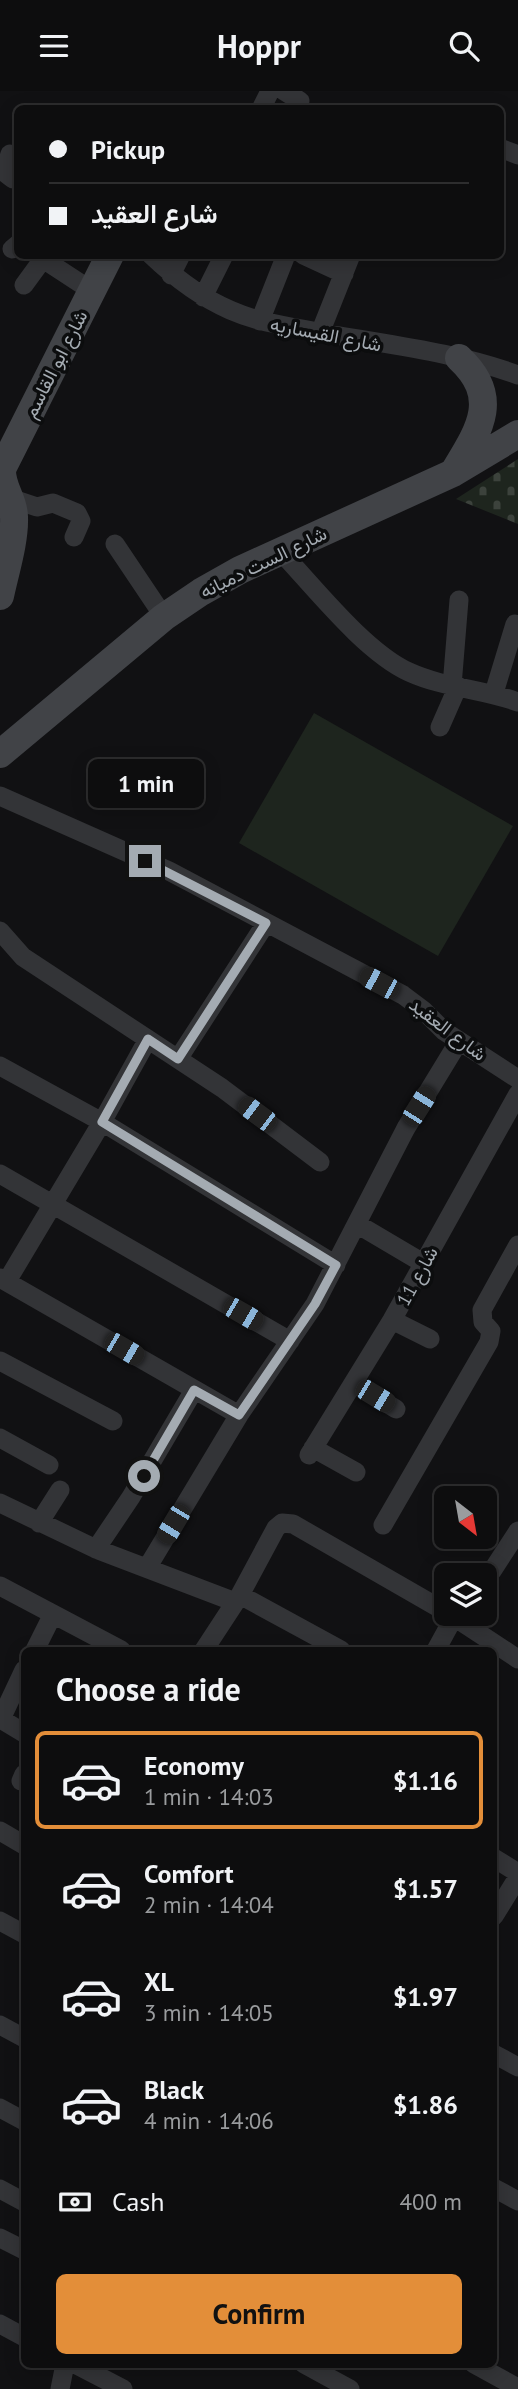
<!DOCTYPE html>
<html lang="en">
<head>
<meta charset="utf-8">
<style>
  :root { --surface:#0d0d0e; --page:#1b1b1c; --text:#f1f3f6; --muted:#9a9c9e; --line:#2d2d2e; --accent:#e38e39 }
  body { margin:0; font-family:"PT Sans",Vazirmatn,sans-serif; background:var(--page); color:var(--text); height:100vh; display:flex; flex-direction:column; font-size:26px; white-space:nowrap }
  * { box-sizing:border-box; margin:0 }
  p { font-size:23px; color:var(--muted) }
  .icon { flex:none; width:38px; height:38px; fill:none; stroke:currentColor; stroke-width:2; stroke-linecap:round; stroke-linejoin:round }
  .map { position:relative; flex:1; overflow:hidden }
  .sheet { position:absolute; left:21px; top:1556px; width:476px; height:721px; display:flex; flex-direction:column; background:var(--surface); border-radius:10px; box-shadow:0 4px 18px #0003,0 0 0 2px var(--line) }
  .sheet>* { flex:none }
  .banner { position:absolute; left:14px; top:14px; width:490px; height:154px; border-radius:10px; box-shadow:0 4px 18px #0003,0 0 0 2px var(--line); display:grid; align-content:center; height:154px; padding:0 35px; background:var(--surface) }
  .needle { width:46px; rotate:149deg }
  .tools { position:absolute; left:434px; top:1395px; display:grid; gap:14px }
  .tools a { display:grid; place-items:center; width:63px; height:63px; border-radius:10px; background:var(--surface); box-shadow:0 4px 18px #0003,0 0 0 2px var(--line); font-size:35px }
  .end { position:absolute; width:32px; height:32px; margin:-16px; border:9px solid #a4abb2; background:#111; box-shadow:0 0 0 4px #111 }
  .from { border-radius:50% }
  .bubble { position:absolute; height:49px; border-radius:10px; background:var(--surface); box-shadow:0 4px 18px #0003,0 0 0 2px var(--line); font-size:23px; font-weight:600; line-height:49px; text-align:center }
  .car { position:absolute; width:21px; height:42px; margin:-21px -10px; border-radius:9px; box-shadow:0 0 5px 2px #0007; background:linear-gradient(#222 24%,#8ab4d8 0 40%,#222 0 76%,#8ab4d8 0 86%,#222 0) }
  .banner b { display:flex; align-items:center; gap:24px; height:66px; font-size:26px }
  .banner b+b { border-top:2px solid var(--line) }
  .banner i { width:18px; height:18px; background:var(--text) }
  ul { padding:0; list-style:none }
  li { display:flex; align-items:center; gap:21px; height:98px; margin:0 14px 10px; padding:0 21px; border:4px solid transparent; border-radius:10px }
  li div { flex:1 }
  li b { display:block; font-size:26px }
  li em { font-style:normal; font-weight:600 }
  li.on { border-color:var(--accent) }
  li>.icon { width:63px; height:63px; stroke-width:1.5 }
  h2 { padding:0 35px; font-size:32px; line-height:84px }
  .pay { display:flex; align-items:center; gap:18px; height:77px; padding:0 35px; font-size:26px }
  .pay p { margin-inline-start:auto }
  .action { display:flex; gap:14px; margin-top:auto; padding:14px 35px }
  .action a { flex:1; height:80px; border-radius:10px; background:var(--accent); color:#111; font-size:28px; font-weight:600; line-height:80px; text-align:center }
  header { display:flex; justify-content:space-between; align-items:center; height:91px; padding:0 35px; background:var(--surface); font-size:32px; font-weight:600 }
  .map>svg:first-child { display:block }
</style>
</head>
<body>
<header><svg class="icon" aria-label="menu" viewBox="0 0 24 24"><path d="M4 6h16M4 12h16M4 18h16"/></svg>Hoppr<svg class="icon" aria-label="search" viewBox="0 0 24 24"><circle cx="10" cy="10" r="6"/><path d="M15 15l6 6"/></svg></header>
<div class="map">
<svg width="518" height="2298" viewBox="0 0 518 2298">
  <defs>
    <pattern id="cemetery-stones" width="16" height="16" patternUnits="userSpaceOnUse" patternTransform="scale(1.75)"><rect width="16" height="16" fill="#1e251e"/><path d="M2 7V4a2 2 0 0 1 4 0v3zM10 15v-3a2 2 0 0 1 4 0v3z" fill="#3c423c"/></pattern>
  </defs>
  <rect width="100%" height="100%" fill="#111113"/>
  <path fill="#1e251e" d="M314,622L513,735L438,865L239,752Z"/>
  <path fill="url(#cemetery-stones)" d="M518,368V433L456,408Z"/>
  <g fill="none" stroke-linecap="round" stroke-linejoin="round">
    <path stroke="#333437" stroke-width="19" d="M284,0L300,10
      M261,18L270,0
      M500,57L518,64
      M10,63L4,81L13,88
      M12,158L18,153
      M37,164L92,200
      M151,164C175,187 200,206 230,219C257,231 285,235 313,240C381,253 453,260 518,284
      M303,164L344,183
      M171,184L181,164
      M24,194L43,168
      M203,206L224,164
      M260,230L286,164
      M320,242L351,164
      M1,404L37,416L53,412L77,422L81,430L74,446
      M115,453L164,526
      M281,461C315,497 365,561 409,581C444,597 483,598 518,611
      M452,595L459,509
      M494,602L515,533
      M440,636L458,595
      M0,705L169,780L403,904L423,919L444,940L518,988
      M0,840L23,866L222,997L320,1071
      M178,968L266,832
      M0,975L102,1031L336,1174
      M0,1083L290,1250
      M357,1133L423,1172
      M0,1187L239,1324
      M7,1190L102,1031L148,948
      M392,1229L430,1248
      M0,1270L113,1330
      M355,1293L396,1318
      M0,1347L49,1374
      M313,1357L356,1381
      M309,1364L392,1229L518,1003
      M0,1412L96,1458L235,1511
      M39,1432L60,1399
      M383,1434L489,1251L491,1240L483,1231L482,1219L518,1154
      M96,1458L131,1406L194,1299
      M147,1477L239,1324L315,1213L406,1037L459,950
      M492,1480L518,1440
      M0,1495L121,1559
      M240,1504L341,1559
      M448,1522L518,1568
      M35,1559L53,1523
      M204,1559L240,1504L276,1437L282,1432L293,1433L446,1521
      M436,1559L454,1526
      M24,1579L2,1626L4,1630L24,1642
      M21,1690L24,1683
      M0,1740L24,1754
      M494,1767L518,1782
      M494,1825L518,1786
      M0,1830L24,1843
      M0,1934L24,1947
      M494,1963L518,1976
      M0,2017L24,2030
      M494,2097L518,2110
      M0,2098L24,2111
      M0,2147L24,2159
      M0,2233L24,2246
      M75,2273L123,2298
      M304,2273L350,2298
      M474,2273L518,2297
      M60,2298L65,2273"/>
    <path stroke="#414347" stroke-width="28" d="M455,379C480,338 501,306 459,267
      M0,505C5,481 15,450 14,426C14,408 1,397 2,378L110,164
      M0,663L164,526L201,501L240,479L453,382L518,343"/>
  </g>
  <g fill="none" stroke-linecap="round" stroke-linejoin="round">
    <path stroke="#a4abb2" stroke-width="9" d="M144,1385L194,1299L239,1324L315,1213L336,1174L102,1031L148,948L178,968L266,832L145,770"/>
  </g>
  <g text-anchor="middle" stroke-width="7" stroke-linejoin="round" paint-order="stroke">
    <g font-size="19" fill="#a4abb2" stroke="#0c0d0e">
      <text transform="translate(326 243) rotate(11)" y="7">شارع القيساريه</text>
      <text transform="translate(55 273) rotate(-63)" y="7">شارع ابو القاسم</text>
      <text transform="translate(263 471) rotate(-26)" y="7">شارع الست دميانه</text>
      <text transform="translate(448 938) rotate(37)" y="7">شارع العقيد</text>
      <text transform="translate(417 1185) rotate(-61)" y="7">شارع 11</text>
    </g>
  </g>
</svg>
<div class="tools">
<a><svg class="needle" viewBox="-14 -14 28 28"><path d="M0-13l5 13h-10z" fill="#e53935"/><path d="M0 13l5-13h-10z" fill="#9a9c9e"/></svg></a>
<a><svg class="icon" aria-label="layers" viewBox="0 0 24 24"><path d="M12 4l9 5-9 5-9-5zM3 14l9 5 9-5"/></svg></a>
</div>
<i class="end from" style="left:144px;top:1385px"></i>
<i class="end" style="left:145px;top:770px"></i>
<div class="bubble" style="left:88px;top:668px;width:116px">1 min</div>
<i class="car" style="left:379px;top:892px;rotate:298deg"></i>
<i class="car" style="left:419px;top:1015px;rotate:32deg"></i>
<i class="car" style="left:257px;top:1023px;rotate:307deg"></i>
<i class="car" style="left:243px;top:1223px;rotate:120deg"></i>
<i class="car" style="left:124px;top:1258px;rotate:120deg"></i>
<i class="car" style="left:375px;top:1305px;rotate:121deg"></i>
<i class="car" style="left:173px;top:1433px;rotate:211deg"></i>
<div class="banner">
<b><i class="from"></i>Pickup</b>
<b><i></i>شارع العقيد</b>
</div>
<section class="sheet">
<h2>Choose a ride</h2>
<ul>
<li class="on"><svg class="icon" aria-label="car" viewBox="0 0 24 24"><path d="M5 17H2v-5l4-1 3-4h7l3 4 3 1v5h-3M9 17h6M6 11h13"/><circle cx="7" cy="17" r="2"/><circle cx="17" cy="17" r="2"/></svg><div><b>Economy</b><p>1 min · 14:03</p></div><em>$1.16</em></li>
<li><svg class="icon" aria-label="car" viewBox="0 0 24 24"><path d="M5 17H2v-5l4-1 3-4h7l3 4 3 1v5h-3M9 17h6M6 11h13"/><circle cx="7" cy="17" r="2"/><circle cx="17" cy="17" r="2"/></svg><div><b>Comfort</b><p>2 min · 14:04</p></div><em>$1.57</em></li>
<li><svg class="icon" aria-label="car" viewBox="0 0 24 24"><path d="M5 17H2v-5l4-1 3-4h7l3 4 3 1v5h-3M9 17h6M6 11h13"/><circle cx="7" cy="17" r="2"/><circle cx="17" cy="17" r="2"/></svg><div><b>XL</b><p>3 min · 14:05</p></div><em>$1.97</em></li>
<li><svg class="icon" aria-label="car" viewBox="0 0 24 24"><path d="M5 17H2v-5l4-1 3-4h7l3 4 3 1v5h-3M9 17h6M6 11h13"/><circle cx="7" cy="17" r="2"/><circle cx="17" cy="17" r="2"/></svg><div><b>Black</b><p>4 min · 14:06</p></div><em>$1.86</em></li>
</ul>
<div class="pay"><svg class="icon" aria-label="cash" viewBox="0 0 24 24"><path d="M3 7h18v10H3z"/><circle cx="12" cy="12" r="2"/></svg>Cash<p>400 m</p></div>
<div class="action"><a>Confirm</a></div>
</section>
</div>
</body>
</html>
